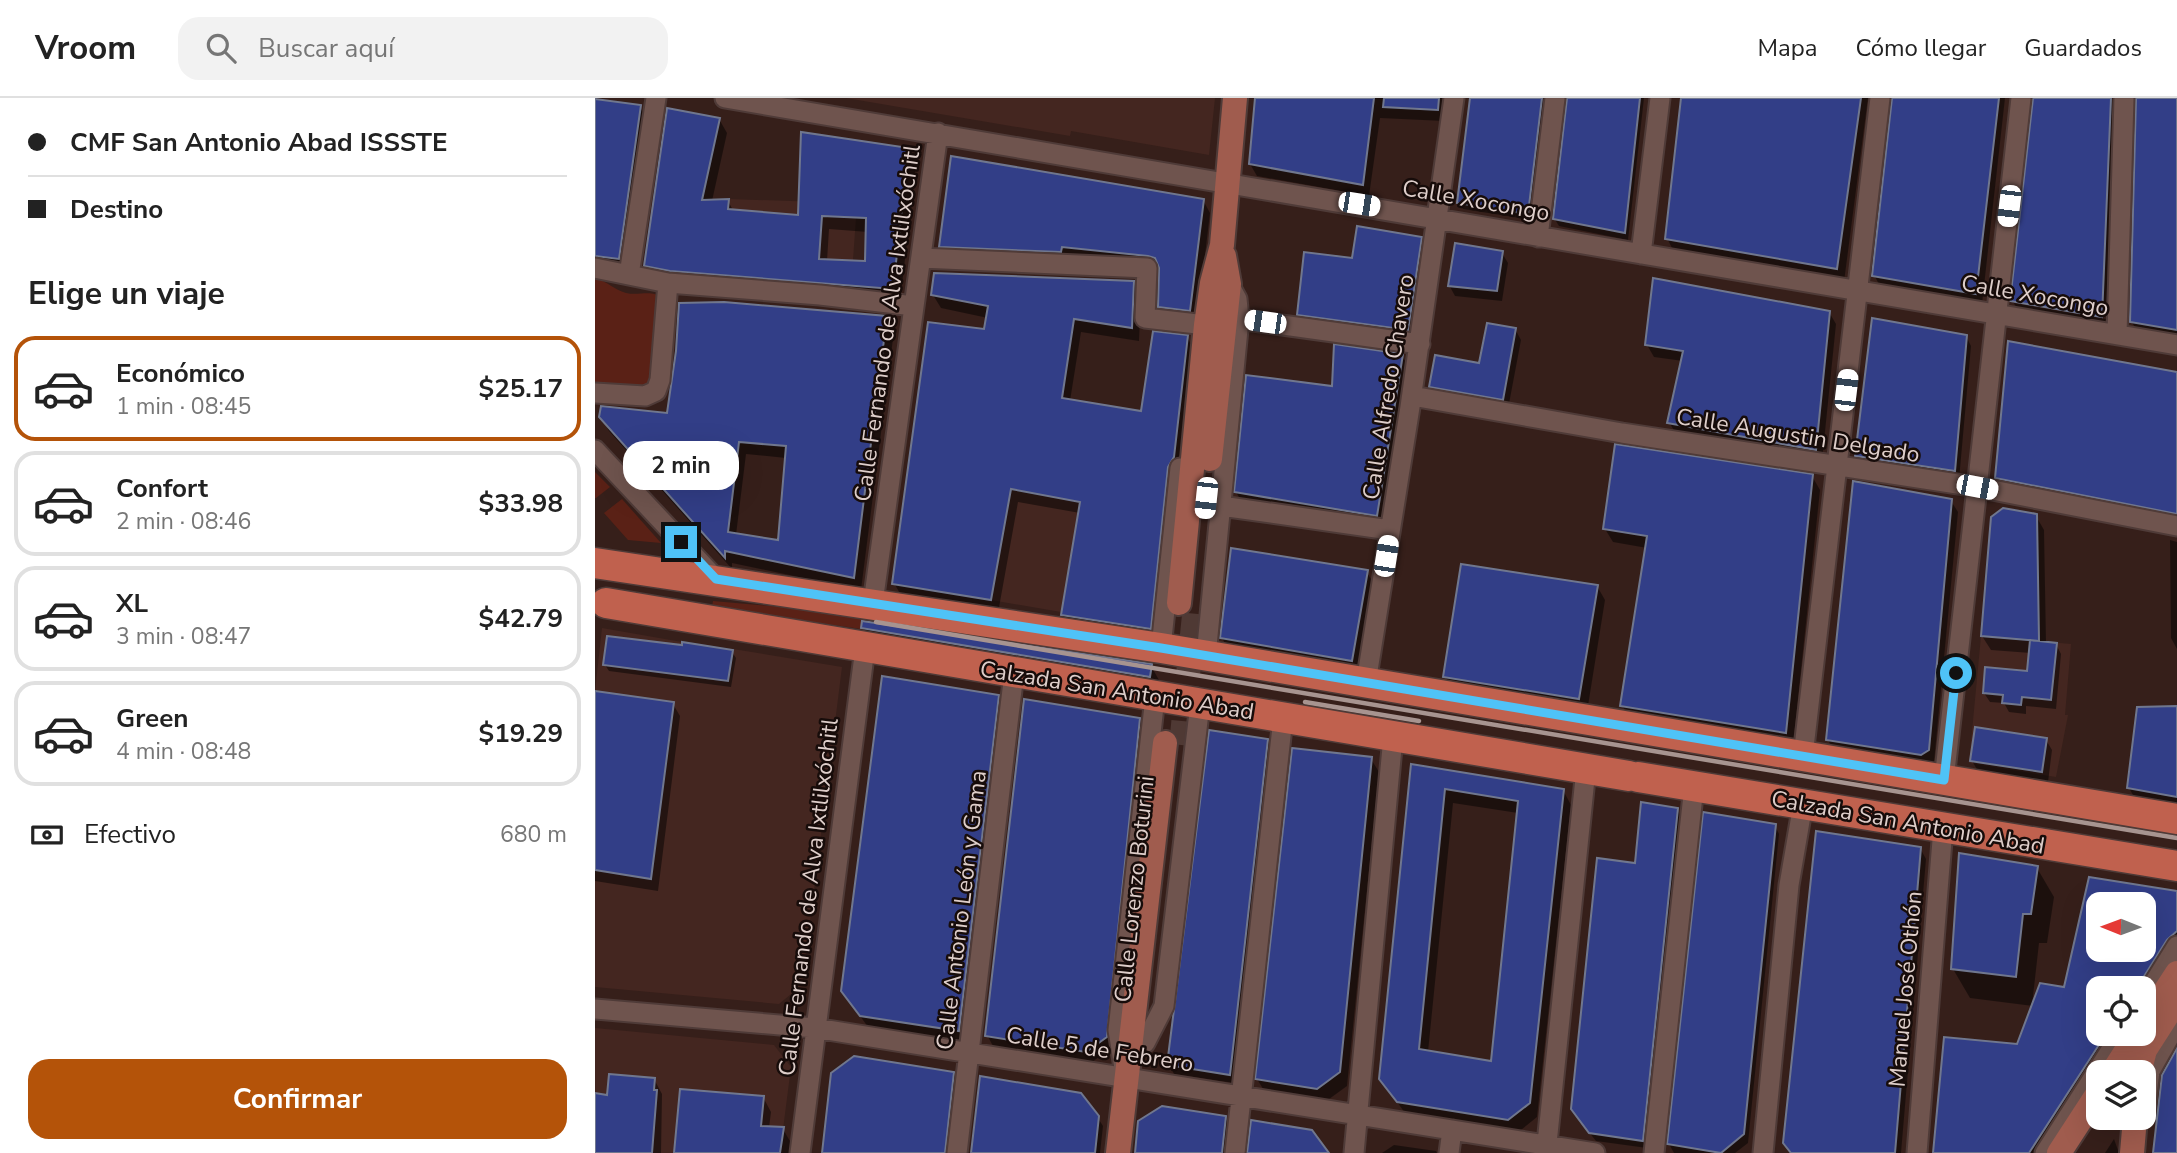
<!DOCTYPE html>
<html lang="es">
<head>
<meta charset="utf-8">
<style>
  :root { --surface:#fff; --page:#f2f2f2; --text:#222; --muted:#767676; --line:#e0e0e0; --accent:#b45309 }
  body { margin:0; font-family:"Nunito Sans",sans-serif; background:var(--page); color:var(--text); height:100vh; display:flex; flex-direction:column; font-size:26px; white-space:nowrap }
  * { box-sizing:border-box; margin:0 }
  p { font-size:23px; color:var(--muted) }
  .icon { flex:none; width:38px; height:38px; fill:none; stroke:currentColor; stroke-width:2; stroke-linecap:round; stroke-linejoin:round }
  .map { position:relative; flex:1; overflow:hidden }
  .details { display:flex; flex-direction:column; background:var(--surface); width:595px }
  .details>* { flex:none }
  .top-card { display:grid; align-content:center; height:154px; padding:0 28px; background:var(--surface) }
  .needle { width:46px; rotate:271deg }
  .controls { position:absolute; left:1491px; top:794px; display:grid; gap:14px }
  .controls a { display:grid; place-items:center; width:70px; height:70px; border-radius:14px; background:var(--surface); box-shadow:0 7px 28px #0002; font-size:35px }
  .end { position:absolute; width:32px; height:32px; margin:-16px; border:9px solid #4fc3f7; background:#111; box-shadow:0 0 0 4px #111 }
  .from { border-radius:50% }
  .bubble { position:absolute; height:49px; border-radius:21px; background:var(--surface); box-shadow:0 7px 28px #0002; font-size:23px; font-weight:700; line-height:49px; text-align:center }
  .car { position:absolute; width:21px; height:42px; margin:-21px -10px; border-radius:9px; box-shadow:0 0 5px 2px #0007; background:linear-gradient(#fff 24%,#345 0 40%,#fff 0 76%,#345 0 86%,#fff 0) }
  .top-card b { display:flex; align-items:center; gap:24px; height:66px; font-size:26px }
  .top-card b+b { border-top:2px solid var(--line) }
  .top-card i { width:18px; height:18px; background:var(--text) }
  ul { padding:0; list-style:none }
  li { display:flex; align-items:center; gap:21px; height:105px; margin:0 14px 10px; padding:0 14px; border:4px solid var(--line); border-radius:21px }
  li div { flex:1 }
  li b { display:block; font-size:26px }
  li em { font-style:normal; font-weight:700 }
  li.on { border-color:var(--accent) }
  li>.icon { width:63px; height:63px; stroke-width:1.5 }
  h2 { padding:0 28px; font-size:32px; line-height:84px }
  .pay { display:flex; align-items:center; gap:18px; height:77px; padding:0 28px; font-size:26px }
  .pay p { margin-inline-start:auto }
  .primary-button { display:flex; gap:14px; margin-top:auto; padding:14px 28px }
  .primary-button a { flex:1; height:80px; border-radius:21px; background:var(--accent); color:#fff; font-size:28px; font-weight:700; line-height:80px; text-align:center }
  header { display:flex; align-items:center; gap:42px; box-sizing:border-box; height:98px; padding:0 35px; background:var(--surface); border-bottom:2px solid var(--line) }
  header strong { font-size:33px }
  nav { display:flex; gap:38px; margin-inline-start:auto; font-size:24px }
  .search { width:490px; height:63px; background:var(--page); display:flex; align-items:center; gap:18px; box-sizing:border-box; padding:0 24px; border-radius:21px; color:var(--muted); font-size:26px }
  main { display:flex; flex:1; min-height:0 }
  .map>svg:first-child { display:block }
</style>
</head>
<body>
<header>
<strong>Vroom</strong>
<div class="search"><svg class="icon" aria-label="search" viewBox="0 0 24 24"><circle cx="10" cy="10" r="6"/><path d="M15 15l6 6"/></svg>Buscar aquí</div>
<nav><a>Mapa</a><a>Cómo llegar</a><a>Guardados</a></nav>
</header>
<main>
<section class="details">
<div class="top-card">
<b><i class="from"></i>CMF San Antonio Abad ISSSTE</b>
<b><i></i>Destino</b>
</div>
<h2>Elige un viaje</h2>
<ul>
<li class="on"><svg class="icon" aria-label="car" viewBox="0 0 24 24"><path d="M5 17H2v-5l4-1 3-4h7l3 4 3 1v5h-3M9 17h6M6 11h13"/><circle cx="7" cy="17" r="2"/><circle cx="17" cy="17" r="2"/></svg><div><b>Económico</b><p>1 min · 08:45</p></div><em>$25.17</em></li>
<li><svg class="icon" aria-label="car" viewBox="0 0 24 24"><path d="M5 17H2v-5l4-1 3-4h7l3 4 3 1v5h-3M9 17h6M6 11h13"/><circle cx="7" cy="17" r="2"/><circle cx="17" cy="17" r="2"/></svg><div><b>Confort</b><p>2 min · 08:46</p></div><em>$33.98</em></li>
<li><svg class="icon" aria-label="car" viewBox="0 0 24 24"><path d="M5 17H2v-5l4-1 3-4h7l3 4 3 1v5h-3M9 17h6M6 11h13"/><circle cx="7" cy="17" r="2"/><circle cx="17" cy="17" r="2"/></svg><div><b>XL</b><p>3 min · 08:47</p></div><em>$42.79</em></li>
<li><svg class="icon" aria-label="car" viewBox="0 0 24 24"><path d="M5 17H2v-5l4-1 3-4h7l3 4 3 1v5h-3M9 17h6M6 11h13"/><circle cx="7" cy="17" r="2"/><circle cx="17" cy="17" r="2"/></svg><div><b>Green</b><p>4 min · 08:48</p></div><em>$19.29</em></li>
</ul>
<div class="pay"><svg class="icon" aria-label="cash" viewBox="0 0 24 24"><path d="M3 7h18v10H3z"/><circle cx="12" cy="12" r="2"/></svg>Efectivo<p>680 m</p></div>
<div class="primary-button"><a>Confirmar</a></div>
</section>
<div class="map">
<svg width="1582" height="1055" viewBox="0 0 1582 1055">
  <rect width="100%" height="100%" fill="#361f1a"/>
  <path fill="#442620" d="M251,0H620L614,57L476,33L475,38Z
    M134,101L226,104V118L261,120L258,162L235,161L233,187L127,180Z
    M416,391L485,404L466,514L396,502Z
    M7,530L87,544L83,577L133,583L138,551L247,569L207,887L184,906L0,889V772L56,781L79,605L0,593Z
    M1386,538L1476,546L1470,617H1473L1461,679L1374,665Z
    M0,930L179,947L196,969L185,1055H57L61,1021L0,1016Z"/>
  <path fill="#5a2116" d="M0,181C13,183 19,192 31,195C45,198 56,191 68,200L60,283L54,290L0,288Z
    M0,374L15,389L1,400H0Z
    M27,401L66,445L33,442L9,415Z
    M118,503L269,516L266,531L117,509Z"/>
  <path fill="#0007" fill-rule="evenodd" d="M663,0H852L849,23L785,20L774,98L662,78L655,66Z
    M877,0H951L937,122L868,111L864,104Z
    M974,0H1049L1033,142L964,128L959,120Z
    M1088,0H1273L1249,184L1079,154L1072,140Z
    M1299,0H1410L1387,206L1285,188L1279,177Z
    M1438,0H1519L1511,218L1419,201V205L1511,221L1510,225L1421,209L1417,202Z
    M1543,0H1582V242L1543,234L1536,223Z
    M0,1L45,9L52,21L30,173L0,169Z
    M124,21L132,35L117,103H133L139,114L204,118L313,52L321,66L305,204L59,181L51,167ZM234,131L273,134L272,165L232,163Z
    M608,102L615,115L602,225L572,222L564,209L566,171L473,161H353L346,148Z
    M826,141L834,155L820,246L712,231L704,216L758,162Z
    M907,155L913,165L907,203L860,198L854,187Z
    M538,184L546,198L544,243L486,234L475,303L548,315L592,239L600,253L563,544L475,530L467,517L485,415L423,404L403,515L307,499L299,485L391,233L393,220L346,210L338,197Z
    M1234,214L1241,226L1227,363L1081,336L1074,324L1088,263L1059,259L1052,247Z
    M291,220L299,233L266,492L137,465V471L14,333L6,319L74,317ZM151,356L191,360L185,444L141,437Z
    M920,231L926,242L913,311L842,299L836,288L886,267Z
    M1371,238L1376,248L1364,382L1268,367L1262,358Z
    M807,258L815,271L789,431L649,408L641,394L738,290Z
    M1582,276V430L1411,396L1402,380Z
    M1217,378L1225,392L1198,648L1035,621L1027,607L1052,450L1018,444L1010,431Z
    M1356,403L1363,414L1339,664L1333,668L1239,654L1233,642Z
    M1441,418L1449,432L1451,545L1461,546L1466,556L1461,611L1431,608V616L1414,614L1409,605L1395,604L1389,595L1434,575L1436,555L1396,552L1387,538Z
    M1575,442L1582,444V551L1576,540Z
    M771,473L780,488L765,576L635,554L627,540Z
    M1002,488L1010,502L992,614L858,593L850,578Z
    M268,530L556,568L564,582L562,593L276,544Z
    M137,554L141,560L136,589L14,573L10,567Z
    M0,595L78,606L85,618L63,793L0,783Z
    M403,599L409,610L369,943L273,929L255,904Z
    M1582,609V711L1542,704L1534,690Z
    M544,622L550,633L517,950L497,964L398,948L392,937Z
    M1451,642L1457,652L1453,684L1383,673L1377,663Z
    M672,643L677,652L639,985L579,976L574,966Z
    M776,661L784,674L752,988L730,1004L670,994L662,981Z
    M818,668L968,692L976,707L942,1019L921,1036L812,1018L786,981ZM858,705L923,715L898,965L833,954Z
    M1082,712L1087,720L1052,1050L1001,1043L983,1020L1041,767Z
    M1180,728L1184,736L1153,1045L1140,1055H1079L1074,1046Z
    M1325,750L1331,761L1306,1055H1197Z
    M1442,770L1459,799L1452,845H1444L1437,907L1471,891L1495,781L1582,795V850L1549,891H1503V936H1527L1448,1055H1340L1424,948L1438,908L1375,900L1358,871ZM1503,807H1549V852H1503Z
    M358,975L364,985L356,1055H228Z
    M59,981L67,996L66,1055H0V997L14,998Z
    M168,999L176,1014L174,1030L188,1031L196,1045L195,1055H81Z
    M501,1017L508,1028L505,1055H378Z
    M630,1019L634,1027L631,1055H541Z
    M1519,1041L1524,1055H1510Z
    M799,1047L841,1053L842,1055H787Z"/>
  <path fill="#323e87" stroke="#70778e" stroke-width="2" fill-rule="evenodd" d="M660,0H779L768,87L654,66Z
    M789,0H844L843,12L788,9Z
    M875,0H947L933,116L862,105Z
    M972,0H1045L1030,135L958,121Z
    M1086,0H1266L1242,171L1070,141Z
    M1297,0H1404L1381,196L1277,178Z
    M1438,0H1516L1507,219L1415,203Z
    M1541,0H1582V232L1535,224Z
    M0,1L46,7L24,161L0,158Z
    M72,10L125,20L107,102L134,101L133,111L203,117L206,34L314,50L298,191L75,173L49,168ZM227,118L271,120L270,163L224,161Z
    M356,58L609,101L595,213L563,209L564,170L560,160L553,158L467,149L466,154L344,149Z
    M762,128L827,139L813,232L702,217L709,154L757,160Z
    M860,145L908,153L902,193L853,188Z
    M339,175L539,183L537,230L479,221L467,300L546,313L558,233L593,237L579,359L573,369L556,531L466,517L485,404L416,391L396,502L297,486L333,224L389,231L393,208L336,197Z
    M1058,180L1235,213L1221,352L1072,325L1088,253L1050,247Z
    M129,204L292,218L259,480L130,453V460L4,319L6,308L72,315L81,253L84,205ZM144,344L191,348L183,442L133,434Z
    M1277,220L1372,237L1360,373L1260,358Z
    M892,225L921,230L908,302L834,289L840,257L884,265Z
    M1413,243L1582,274V416L1400,380Z
    M739,246L808,256L782,418L639,394L651,277L737,288Z
    M1020,346L1218,376L1191,635L1025,608L1052,438L1008,431Z
    M1258,383L1357,401L1334,652L1326,657L1231,642Z
    M1408,410L1442,416L1444,543L1386,538L1396,419Z
    M636,450L773,472L757,563L625,540Z
    M866,466L1003,487L984,601L848,579Z
    M267,523L557,566L555,579L266,530Z
    M12,538L87,547V544L138,552L133,583L8,567Z
    M1435,542L1462,545L1456,602L1427,599L1426,607L1407,605L1408,597L1388,595L1390,569L1432,573Z
    M287,578L404,597L364,933L265,918L246,893Z
    M0,593L79,604L56,781L0,772Z
    M429,601L545,620L512,939L491,954L390,938Z
    M1582,608V699L1532,690L1542,609Z
    M1380,629L1452,640L1447,674L1375,663Z
    M614,632L673,641L635,977L572,967Z
    M697,650L777,659L745,974L722,991L660,981Z
    M816,666L969,691L935,1005L913,1022L802,1004L784,981ZM850,691L923,703L896,963L824,951Z
    M1046,704L1083,710L1048,1043L994,1035L976,1011L1002,760L1040,765Z
    M1108,714L1181,726L1149,1036L1126,1055L1072,1046Z
    M1221,733L1326,749L1300,1055H1196L1188,1045Z
    M1364,755L1443,768L1436,816H1428L1421,879L1356,871Z
    M1494,779L1582,793V833L1572,842L1541,891H1503V936H1511L1434,1055H1338L1349,939L1422,946L1445,885L1469,889ZM1503,807H1549V852H1503Z
    M1582,950V1055H1558L1567,977Z
    M259,958L359,974L350,1055H227L236,975Z
    M14,976L60,980L59,992H62L57,1055H0V995L12,997Z
    M385,978L486,995L504,1018L500,1055H376Z
    M85,991L169,998L166,1028L189,1029L185,1055H79Z
    M567,1008L631,1018L627,1055H540L543,1023Z
    M656,1022L717,1032L734,1055H652Z"/>
  <g fill="none" stroke-linecap="round" stroke-linejoin="round">
    <path stroke="#4f3934" stroke-width="24" stroke-dasharray="24 12" stroke-linecap="butt" d="M586,647L600,507"/>
    <defs>
      <path id="minor" d="M130,0L1582,247
        M943,139L960,0
        M1046,156L1065,0
        M326,160L552,170L550,220L611,227
        M0,170L73,185L225,197L319,208
        M34,177L61,0
        M644,221L825,246
        M1522,236L1529,0
        M0,295L50,298L61,293L65,282L73,185
        M817,298L1027,335L1382,389L1582,428
        M0,352L121,481
        M626,408L795,432
        M278,505L343,35
        M566,550L585,370
        M611,558L644,221L642,201L636,190
        M771,585L815,309L859,0
        M1208,658L1285,0
        M1349,682L1426,0
        M1549,901L1582,848
        M0,911L220,930L1000,1055
        M550,945L569,908L605,606
        M529,970L523,932L560,599
        M1549,1019L1555,973L1582,925
        M205,1055L270,550
        M362,1055L419,575
        M640,1055L688,620
        M759,1055L798,639
        M854,1055L857,1032
        M951,1055L991,671
        M1059,1055L1099,688
        M1168,1055L1194,787L1208,706
        M1322,1055L1348,730
        M1450,1055L1526,936"/>
      <path id="major" d="M615,361L634,186L629,158
        M584,505L611,227L617,185L627,147L640,0
        M1557,913L1582,875
        M1517,975L1542,936
        M1544,975L1550,952L1582,902
        M523,1055L570,645
        M1464,1055L1503,995
        M1537,1055L1540,1020"/>
      <path id="highway" d="M0,465L566,550L1582,721
        M11,505L1034,678
        M1043,679L1582,768"/>
    </defs>
    <use href="#minor" stroke="#4f3b38" stroke-width="23"/>
    <use href="#major" stroke="#4f3b38" stroke-width="28"/>
    <use href="#highway" stroke="#4f3b38" stroke-width="33"/>
    <use href="#minor" stroke="#6f544e" stroke-width="19"/>
    <use href="#major" stroke="#a05c4e" stroke-width="24"/>
    <use href="#highway" stroke="#c0614e" stroke-width="30"/>
    <path stroke="#a79490" stroke-width="4.5" d="M281,524L1582,740
      M710,604L824,623"/>
  </g>
  <g fill="none" stroke-linecap="round" stroke-linejoin="round">
    <path stroke="#4fc3f7" stroke-width="9" d="M86,444L121,481L566,550L1349,682L1361,575"/>
  </g>
  <g text-anchor="middle" stroke-width="5" stroke-linejoin="round" paint-order="stroke">
    <g font-size="23" fill="#dececa" stroke="#170c0a">
      <text transform="translate(881 102) rotate(10)" y="8">Calle Xocongo</text>
      <text transform="translate(1440 197) rotate(10)" y="8">Calle Xocongo</text>
      <text transform="translate(292 225) rotate(-82)" y="8">Calle Fernando de Alva Ixtlilxóchitl</text>
      <text transform="translate(793 289) rotate(-81)" y="8">Calle Alfredo Chavero</text>
      <text transform="translate(1203 337) rotate(9)" y="8">Calle Augustin Delgado</text>
      <text transform="translate(522 592) rotate(9)" y="8">Calzada San Antonio Abad</text>
      <text transform="translate(1313 724) rotate(10)" y="8">Calzada San Antonio Abad</text>
      <text transform="translate(539 791) rotate(-84)" y="8">Calle Lorenzo Boturini</text>
      <text transform="translate(213 799) rotate(-83)" y="8">Calle Fernando de Alva Ixtlilxóchitl</text>
      <text transform="translate(366 812) rotate(-83)" y="8">Calle Antonio León y Gama</text>
      <text transform="translate(1310 891) rotate(-85)" y="8">Manuel José Othón</text>
      <text transform="translate(505 951) rotate(9)" y="8">Calle 5 de Febrero</text>
    </g>
  </g>
</svg>
<div class="controls">
<a><svg class="needle" viewBox="-14 -14 28 28"><path d="M0-13l5 13h-10z" fill="#e53935"/><path d="M0 13l5-13h-10z" fill="#767676"/></svg></a>
<a><svg class="icon" aria-label="locate" viewBox="0 0 24 24"><circle cx="12" cy="12" r="6"/><path d="M12 2v4M12 18v4M2 12h4M18 12h4"/></svg></a>
<a><svg class="icon" aria-label="layers" viewBox="0 0 24 24"><path d="M12 4l9 5-9 5-9-5zM3 14l9 5 9-5"/></svg></a>
</div>
<i class="end from" style="left:1361px;top:575px"></i>
<i class="end" style="left:86px;top:444px"></i>
<div class="bubble" style="left:28px;top:343px;width:116px">2 min</div>
<i class="car" style="left:764px;top:106px;rotate:99deg"></i>
<i class="car" style="left:1414px;top:108px;rotate:187deg"></i>
<i class="car" style="left:670px;top:224px;rotate:278deg"></i>
<i class="car" style="left:1251px;top:292px;rotate:7deg"></i>
<i class="car" style="left:1382px;top:389px;rotate:101deg"></i>
<i class="car" style="left:611px;top:400px;rotate:186deg"></i>
<i class="car" style="left:791px;top:458px;rotate:9deg"></i>
</div>
</main>
</body>
</html>
